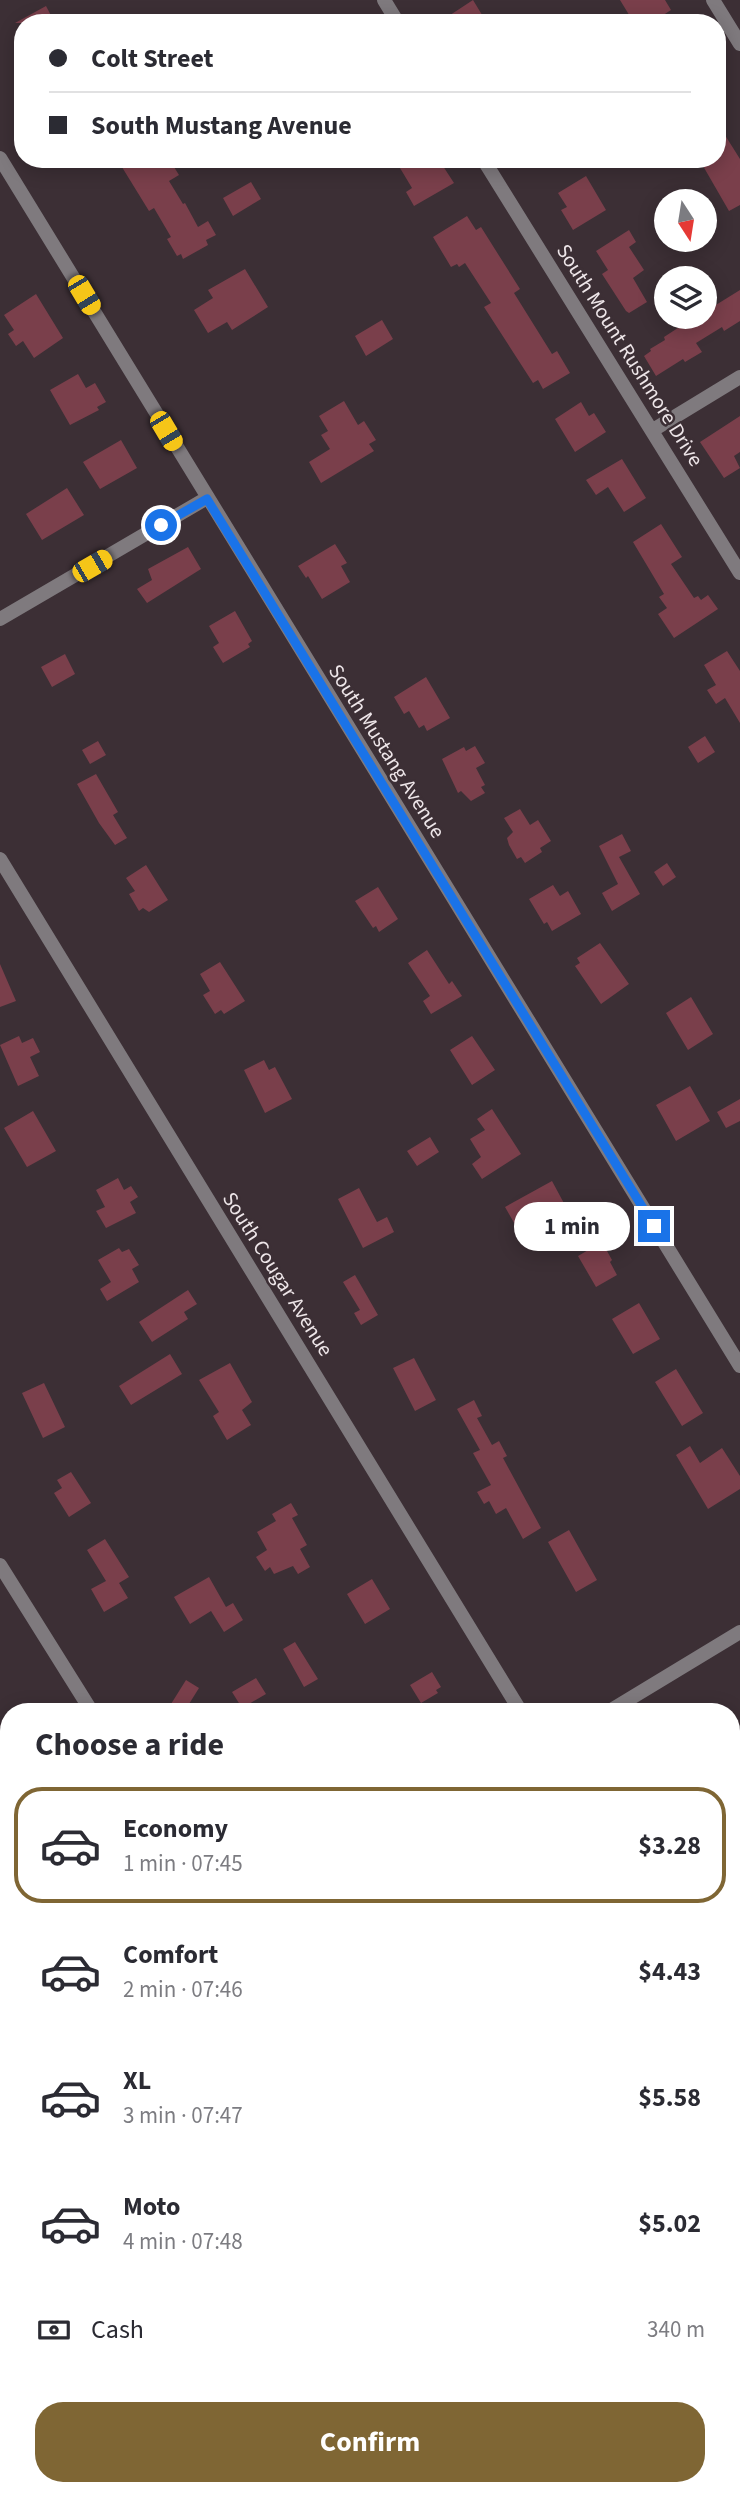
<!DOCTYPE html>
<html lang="en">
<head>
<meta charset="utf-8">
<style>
  :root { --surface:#fff; --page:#f7f7f7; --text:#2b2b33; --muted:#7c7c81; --line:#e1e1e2; --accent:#7f6634 }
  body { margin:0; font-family:"Source Sans 3",sans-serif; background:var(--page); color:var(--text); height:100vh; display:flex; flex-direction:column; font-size:26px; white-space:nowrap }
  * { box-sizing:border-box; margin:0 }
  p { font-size:23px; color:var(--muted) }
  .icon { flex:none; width:38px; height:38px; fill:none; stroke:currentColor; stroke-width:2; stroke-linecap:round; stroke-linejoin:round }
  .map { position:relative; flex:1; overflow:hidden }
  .sheet { position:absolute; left:0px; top:1703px; width:740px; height:793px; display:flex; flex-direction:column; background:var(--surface); border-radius:28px 28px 0 0; box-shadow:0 4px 18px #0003 }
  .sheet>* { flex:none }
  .banner { position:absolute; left:14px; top:14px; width:712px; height:154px; border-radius:28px; box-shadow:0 4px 18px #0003; display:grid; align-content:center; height:154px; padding:0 35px; background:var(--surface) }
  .needle { width:46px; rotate:168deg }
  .tools { position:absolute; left:654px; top:189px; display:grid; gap:14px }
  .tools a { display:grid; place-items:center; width:63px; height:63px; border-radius:50%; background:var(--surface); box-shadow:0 4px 18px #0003; font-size:35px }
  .end { position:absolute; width:32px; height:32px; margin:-16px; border:9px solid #1a73e8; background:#fff; box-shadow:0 0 0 4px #fff }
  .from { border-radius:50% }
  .bubble { position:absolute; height:49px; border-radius:24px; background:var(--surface); box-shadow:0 4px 18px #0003; font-size:23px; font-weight:700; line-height:49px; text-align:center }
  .car { position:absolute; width:21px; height:42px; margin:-21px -10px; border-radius:9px; box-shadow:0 0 5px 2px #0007; background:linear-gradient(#f5c518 24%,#345 0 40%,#f5c518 0 76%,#345 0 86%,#f5c518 0) }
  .banner b { display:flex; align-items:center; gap:24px; height:66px; font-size:26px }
  .banner b+b { border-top:2px solid var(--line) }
  .banner i { width:18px; height:18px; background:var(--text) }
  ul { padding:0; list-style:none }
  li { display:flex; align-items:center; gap:21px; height:116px; margin:0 14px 10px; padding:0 21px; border:4px solid transparent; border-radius:28px }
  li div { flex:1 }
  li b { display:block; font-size:26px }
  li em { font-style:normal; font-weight:700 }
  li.selected { border-color:var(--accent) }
  li>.icon { width:63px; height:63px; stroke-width:1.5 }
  h2 { padding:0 35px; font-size:32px; line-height:84px }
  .pay { display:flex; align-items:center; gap:18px; height:77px; padding:0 35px; font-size:26px }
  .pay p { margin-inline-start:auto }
  .button { display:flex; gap:14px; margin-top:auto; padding:14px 35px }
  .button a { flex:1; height:80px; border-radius:28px; background:var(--accent); color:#fff; font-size:28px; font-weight:700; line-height:80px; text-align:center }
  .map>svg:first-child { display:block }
</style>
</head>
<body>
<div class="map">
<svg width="740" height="2494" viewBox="0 0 740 2494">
  <rect width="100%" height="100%" fill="#3c2f35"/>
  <path fill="#7a3f4b" d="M473,0L487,23H438Z
    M620,0H665L671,10L651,23H634Z
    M46,6L55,23H15Z
    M718,124L740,159V205L729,211L699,159H718Z
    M117,159H169L179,175L169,181L183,204L185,203L198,227L208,221L216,235L206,240L208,245L183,259L181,254L177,256L167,239L171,237L154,208L149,211Z
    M416,159H432L436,166L441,163L454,183L414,206L406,192L412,188L400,168Z
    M586,176L606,210L573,230L561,210L567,207L558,193Z
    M251,182L261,199L233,216L223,198Z
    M467,216L476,230L481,227L520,289L514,293L552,354L557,351L570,373L543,389L538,380L533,383L484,307L491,303L465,263L459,267L457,264L451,267L433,237Z
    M629,230L636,242L629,247L644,270L633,278L647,302L629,313L626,311L602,274L608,270L596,251Z
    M245,269L268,307L232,330L227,322L208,333L194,310L213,298L208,290Z
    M740,290V321L724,331L722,327L696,343L702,352L685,362L683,359L656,376L644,356L651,351L650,349L665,340L664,337L684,324L700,317H705V313L711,308Z
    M36,294L63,338L34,358L23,341L16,346L8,334L14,330L4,315Z
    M382,320L393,339L366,356L355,336Z
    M78,374L86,388L95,383L106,402L97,407L99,410L70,425L50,390Z
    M344,401L358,425L364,421L376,440L369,444L374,451L321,483L309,462L330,449L321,435L328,431L319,416Z
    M581,402L589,416L594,413L606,432L575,452L555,419Z
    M740,416V452L734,456L740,468L724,478L700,442Z
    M121,440L137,468L100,489L83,462Z
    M622,459L646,498L624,512L608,487L596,495L586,480Z
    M67,488L84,515L42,540L26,514Z
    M661,524L682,557L671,564L694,598L698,596L701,600L708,595L718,609L674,638L658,614L667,608L659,597L664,594L633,542Z
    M335,544L347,563L341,566L350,582L322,599L308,576L306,578L298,566Z
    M188,547L201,569L147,603L137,589L152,580L148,569Z
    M235,611L252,641L248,644L250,647L223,663L213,647L219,643L209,626Z
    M727,651L740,671V723L725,698L716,704L707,690L716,685L704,665Z
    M65,654L75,674L52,687L41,667Z
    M426,677L450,718L427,731L424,725L419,728L409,711L404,714L394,697Z
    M705,736L715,752L698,763L688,747Z
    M98,741L106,755L90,764L82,750Z
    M475,746L485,763L476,768L485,785L481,787L485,793L471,801L461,791L458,793L442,759L464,747L466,751Z
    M96,774L118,812L113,815L127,838L115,845L99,823L77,784Z
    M520,809L530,825L538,820L551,841L540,848L542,852L525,863L521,857L517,859L509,845L507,838L513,832L504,818Z
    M622,834L631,851L619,857L640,894L612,911L602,893L618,884L599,846Z
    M667,863L676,877L663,886L654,872Z
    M146,865L168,900L149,912L143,908L139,911L129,894L135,891L126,878Z
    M553,885L560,896L568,891L581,914L552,931L547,922L544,924L529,899Z
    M378,887L398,919L379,932L376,926L373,928L355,901Z
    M600,943L629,984L601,1004L575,966L580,963L577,958Z
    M427,950L449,984L452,981L462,996L431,1014L423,1001L430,996L408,963Z
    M220,962L245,1001L224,1014L221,1010L215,1014L203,995L210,991L200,974Z
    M0,964L16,1001L0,1007Z
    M691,997L713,1034L688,1050L666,1013Z
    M19,1036L22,1043L33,1038L40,1052L30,1057L39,1076L18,1086L0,1045Z
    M472,1036L495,1070L472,1085L450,1050Z
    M264,1060L269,1070L275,1067L292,1099L265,1113L244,1070Z
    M690,1086L710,1121L676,1141L656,1105Z
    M740,1099V1121L726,1128L717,1112Z
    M492,1109L521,1154L482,1179L472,1164L481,1157L470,1139L485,1130L477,1119Z
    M33,1111L56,1151L27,1167L4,1128Z
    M430,1137L439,1152L417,1166L407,1151Z
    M118,1178L124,1190L131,1186L138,1197L130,1202L136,1213L106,1228L96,1211L105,1207L96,1190Z
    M552,1181L566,1207L563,1208L568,1218L525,1242L505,1207Z
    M359,1188L377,1222L387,1217L394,1232L363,1248L338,1199Z
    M602,1242L612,1260L610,1262L617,1275L596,1287L578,1256Z
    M119,1248L122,1252L129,1249L132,1254L139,1265L132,1269L139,1282L107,1301L100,1289L111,1282L98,1260Z
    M355,1275L378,1315L361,1325L354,1313L360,1310L343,1282Z
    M188,1290L197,1304L184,1312L188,1319L152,1342L139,1322Z
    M639,1303L660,1339L633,1354L612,1319Z
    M170,1354L182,1374L131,1405L119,1386Z
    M414,1358L436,1400L415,1411L393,1368Z
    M230,1363L252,1402L242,1410L251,1425L227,1440L213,1416L219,1412L199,1380Z
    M676,1369L703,1413L682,1426L655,1382Z
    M44,1383L65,1427L43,1438L22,1393Z
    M474,1400L482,1416L477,1418L492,1445L499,1441L507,1456L503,1458L541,1528L523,1539L506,1508L496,1514L489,1501L484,1504L477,1492L491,1485L473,1453L480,1450L457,1409Z
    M690,1446L700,1463L722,1448L740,1476V1489L708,1509L676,1455Z
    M71,1472L91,1503L69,1517L54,1493L62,1488L57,1480Z
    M291,1503L298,1515L292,1518L307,1545L300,1549L310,1567L298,1574L293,1566L274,1574L270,1567L265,1571L256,1557L267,1550L257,1532L276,1521L272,1514Z
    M569,1530L597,1580L576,1592L548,1542Z
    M105,1539L129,1577L119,1583L128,1598L104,1612L91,1589L106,1581L87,1550Z
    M209,1577L226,1607L233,1603L243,1620L224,1632L211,1611L190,1624L174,1597Z
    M372,1579L390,1609L365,1624L347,1594Z
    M295,1642L318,1679L304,1687L283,1649Z
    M432,1672L441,1687L436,1690L438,1693L421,1703L410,1685Z
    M256,1678L266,1694L242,1708L232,1692Z
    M186,1680L199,1688L184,1712H166Z"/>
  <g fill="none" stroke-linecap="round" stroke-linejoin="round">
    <path stroke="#7f7a7e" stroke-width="14" d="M384,0L398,23
      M713,0L740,44
      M0,158L740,1366
      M483,159L740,573
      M653,430L740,377
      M0,619L207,498
      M0,1565L92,1712
      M732,2052L740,2066
      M564,2487L568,2494"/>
    <path stroke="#7f7a7e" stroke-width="14" d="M0,859L521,1712
      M608,1712L740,1632
      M0,2086L9,2080"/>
    <path stroke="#e8dbe5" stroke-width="21" d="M0,2311L9,2326
      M0,2403L9,2417
      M51,2487L55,2494
      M105,2487L109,2494"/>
  </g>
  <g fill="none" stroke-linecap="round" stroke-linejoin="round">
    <path stroke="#1a73e8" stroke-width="9" d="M161,525L207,499L654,1226"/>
  </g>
  <g text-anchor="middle" stroke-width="5" stroke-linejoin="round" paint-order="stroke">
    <g font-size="21" fill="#eee6e9" stroke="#3c2f35">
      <text transform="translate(630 355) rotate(58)" y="7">South Mount Rushmore Drive</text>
      <text transform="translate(387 751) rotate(58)" y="7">South Mustang Avenue</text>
      <text transform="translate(278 1274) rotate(58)" y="7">South Cougar Avenue</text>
    </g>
  </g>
</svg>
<div class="tools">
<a><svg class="needle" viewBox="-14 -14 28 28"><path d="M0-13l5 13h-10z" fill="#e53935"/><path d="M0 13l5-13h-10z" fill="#7c7c81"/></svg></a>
<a><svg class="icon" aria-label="layers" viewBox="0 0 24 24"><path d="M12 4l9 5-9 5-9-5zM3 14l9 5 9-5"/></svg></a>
</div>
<i class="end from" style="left:161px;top:525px"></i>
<i class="end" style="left:654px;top:1226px"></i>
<div class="bubble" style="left:514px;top:1202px;width:116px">1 min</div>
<i class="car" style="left:84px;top:295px;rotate:149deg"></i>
<i class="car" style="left:166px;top:431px;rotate:149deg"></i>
<i class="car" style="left:92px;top:566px;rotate:60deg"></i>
<div class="banner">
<b><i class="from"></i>Colt Street</b>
<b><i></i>South Mustang Avenue</b>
</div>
<section class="sheet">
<h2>Choose a ride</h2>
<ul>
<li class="selected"><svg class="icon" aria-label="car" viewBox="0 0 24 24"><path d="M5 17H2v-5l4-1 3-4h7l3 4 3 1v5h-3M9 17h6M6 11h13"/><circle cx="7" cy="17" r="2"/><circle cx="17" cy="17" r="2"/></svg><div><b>Economy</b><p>1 min · 07:45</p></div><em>$3.28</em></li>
<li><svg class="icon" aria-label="car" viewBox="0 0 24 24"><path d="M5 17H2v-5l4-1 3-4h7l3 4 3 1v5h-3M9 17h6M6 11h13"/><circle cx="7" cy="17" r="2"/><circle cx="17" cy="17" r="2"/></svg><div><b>Comfort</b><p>2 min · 07:46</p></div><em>$4.43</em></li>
<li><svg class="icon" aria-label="car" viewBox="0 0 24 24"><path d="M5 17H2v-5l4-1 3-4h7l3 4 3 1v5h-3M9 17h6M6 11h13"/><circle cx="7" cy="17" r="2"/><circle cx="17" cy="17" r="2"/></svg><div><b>XL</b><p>3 min · 07:47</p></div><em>$5.58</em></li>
<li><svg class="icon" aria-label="car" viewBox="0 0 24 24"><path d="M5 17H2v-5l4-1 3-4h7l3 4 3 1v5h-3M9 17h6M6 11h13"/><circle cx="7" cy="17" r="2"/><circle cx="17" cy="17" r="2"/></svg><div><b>Moto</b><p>4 min · 07:48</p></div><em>$5.02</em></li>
</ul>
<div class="pay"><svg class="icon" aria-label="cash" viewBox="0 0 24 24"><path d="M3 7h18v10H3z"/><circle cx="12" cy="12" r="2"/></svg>Cash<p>340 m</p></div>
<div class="button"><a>Confirm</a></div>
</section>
</div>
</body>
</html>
